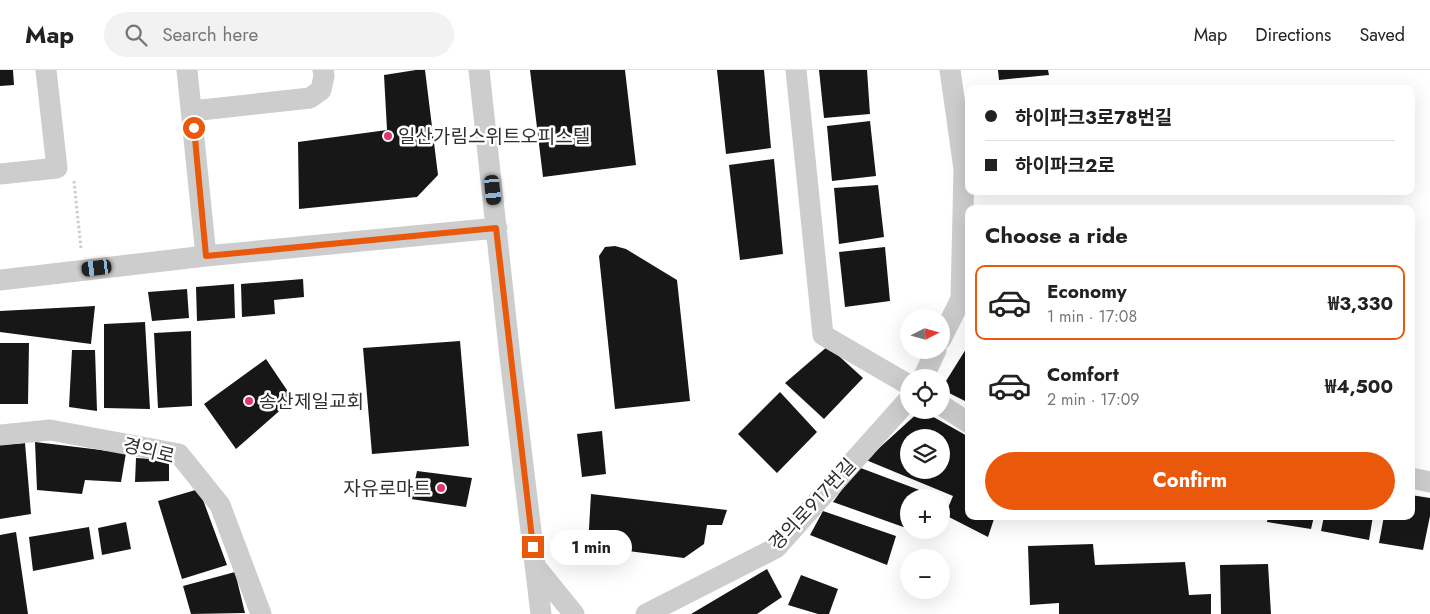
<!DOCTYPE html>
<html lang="en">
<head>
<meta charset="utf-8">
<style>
  :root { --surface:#fff; --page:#f2f2f2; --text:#222; --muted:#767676; --line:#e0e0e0; --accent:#ea580c }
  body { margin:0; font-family:Jost,"Noto Sans KR",sans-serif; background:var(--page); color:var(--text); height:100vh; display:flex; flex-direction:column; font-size:19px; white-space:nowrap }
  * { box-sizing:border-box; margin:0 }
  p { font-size:16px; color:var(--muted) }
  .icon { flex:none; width:28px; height:28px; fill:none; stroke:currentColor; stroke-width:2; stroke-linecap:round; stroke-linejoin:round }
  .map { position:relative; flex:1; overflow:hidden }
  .drawer { position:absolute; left:965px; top:135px; width:450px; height:315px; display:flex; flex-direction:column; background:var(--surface); border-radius:10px; box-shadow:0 5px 20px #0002 }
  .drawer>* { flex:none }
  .hud { position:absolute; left:965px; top:15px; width:450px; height:110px; border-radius:10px; box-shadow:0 5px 20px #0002; display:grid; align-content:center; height:110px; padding:0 20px; background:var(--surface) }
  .needle { width:32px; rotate:84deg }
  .buttons { position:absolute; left:900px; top:239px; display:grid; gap:10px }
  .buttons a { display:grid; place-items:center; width:50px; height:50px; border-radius:50%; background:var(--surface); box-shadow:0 5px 20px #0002; font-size:25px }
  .end { position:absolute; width:22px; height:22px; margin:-11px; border:6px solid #ea580c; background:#fff; box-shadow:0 0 0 2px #fff }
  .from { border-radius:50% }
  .bubble { position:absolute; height:35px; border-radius:18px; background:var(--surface); box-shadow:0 5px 20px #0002; font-size:16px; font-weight:700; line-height:35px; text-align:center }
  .car { position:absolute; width:15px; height:30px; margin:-15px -8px; border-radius:6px; box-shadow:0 0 4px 1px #0007; background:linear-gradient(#222 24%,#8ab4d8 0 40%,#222 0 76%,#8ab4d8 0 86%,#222 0) }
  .hud b { display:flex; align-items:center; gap:18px; height:48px; font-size:19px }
  .hud b+b { border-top:1px solid var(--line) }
  .hud i { width:12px; height:12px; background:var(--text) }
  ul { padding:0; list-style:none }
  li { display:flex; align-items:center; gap:15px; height:75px; margin:0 10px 8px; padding:0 10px; border:2px solid transparent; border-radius:10px }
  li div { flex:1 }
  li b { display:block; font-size:19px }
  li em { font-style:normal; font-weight:700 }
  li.current { border-color:var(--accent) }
  li>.icon { width:45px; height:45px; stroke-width:1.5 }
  h2 { padding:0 20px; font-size:22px; line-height:60px }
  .action { display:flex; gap:10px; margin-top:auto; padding:10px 20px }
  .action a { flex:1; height:58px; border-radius:30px; background:var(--accent); color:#fff; font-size:20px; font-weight:700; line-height:58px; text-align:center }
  header { display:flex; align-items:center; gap:30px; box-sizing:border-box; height:70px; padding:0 25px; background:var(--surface); border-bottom:1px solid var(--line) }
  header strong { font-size:24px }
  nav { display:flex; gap:28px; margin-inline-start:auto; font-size:18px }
  .search { width:350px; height:45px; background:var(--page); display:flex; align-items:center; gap:12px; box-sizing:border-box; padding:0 18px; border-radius:28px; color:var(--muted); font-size:19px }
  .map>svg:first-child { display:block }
</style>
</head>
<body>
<header>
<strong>Map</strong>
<div class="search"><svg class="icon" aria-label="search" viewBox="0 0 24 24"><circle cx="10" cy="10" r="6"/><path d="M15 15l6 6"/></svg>Search here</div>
<nav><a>Map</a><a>Directions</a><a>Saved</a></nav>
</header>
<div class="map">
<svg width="1430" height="544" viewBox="0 0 1430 544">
  <rect width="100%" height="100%" fill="#fff"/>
  <path fill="#171717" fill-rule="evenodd" d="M0,0H13L14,15L0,16Z
    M416,0H425L438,105L417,127L299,139L298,72L387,60L384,5Z
    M530,0H625L636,95L543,107Z
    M717,0H764L771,78L726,84Z
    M819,0H867L870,44L824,48Z
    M998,0H1048L1049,5L999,10Z
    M870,51L876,106L832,111L827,56Z
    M774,89L783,184L740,190L729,95Z
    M878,115L884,167L839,174L834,118Z
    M615,176L626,179L677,210L690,331L615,339L599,186L605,177Z
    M885,177L890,231L845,237L839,182Z
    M303,209L304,227L274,230L275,244L242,247L241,214Z
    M234,214L235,248L197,251L196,217Z
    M187,219L189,248L152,251L148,222Z
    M95,236L91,274L0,262V241Z
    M145,252L150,339L104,338V254Z
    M191,261L192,336L158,338L154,263Z
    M460,271L469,376L372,384L363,278Z
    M0,273H29L28,334H0Z
    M828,276L863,308L824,349L785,313Z
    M966,279L969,280V333L941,319Z
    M72,280H95L97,341L69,337Z
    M266,289L293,329L236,379L204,334Z
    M780,322L817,362L777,403L738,364Z
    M921,340L969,367V446H995L988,467L945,445L953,426L866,390ZM909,368H941V400H909Z
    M602,361L606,404L582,407L577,364Z
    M35,372L126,383L121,412L85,410L82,424L37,420Z
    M25,373L31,444L0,449V375Z
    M136,388L169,390V411L135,412Z
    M858,397L938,427L909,428V459L833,432Z
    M417,401L472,408L466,437L411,429Z
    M199,419L227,495L182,509L158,431Z
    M591,424L727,440L722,455H707L704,474L684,488L588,476Z
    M1411,425L1430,428V446L1423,480L1379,473L1384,446H1411Z
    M823,441L896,466L887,495L810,465Z
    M1268,446H1314L1311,459L1267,452Z
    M1324,446H1373L1369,470L1321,461Z
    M126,452L131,479L102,485L98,458Z
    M89,457L94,489L33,501L29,467Z
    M16,462L28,544H0V465Z
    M1093,474L1095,495L1185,492L1189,525L1211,524V544H1059V533L1030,535L1028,476Z
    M1268,494L1271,544H1221L1220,495Z
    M767,499L782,527L757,544H691Z
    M235,502L245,543L191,544L183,516Z
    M801,505L838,519L829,544H818L788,535Z"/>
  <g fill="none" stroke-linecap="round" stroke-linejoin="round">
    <path stroke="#cdcdcd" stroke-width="3" stroke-dasharray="2.5 2.5" stroke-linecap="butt" d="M74,111L81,179"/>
    <path stroke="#cdcdcd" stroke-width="21" d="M187,0L206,186
      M479,0L510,287L541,544
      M796,0L823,265L909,315
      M192,41L310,28L321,20L324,6L323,0
      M0,104L57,98L46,0
      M0,210L206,186L497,158
      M941,269L961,229L964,99L950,0
      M923,308L936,280
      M941,335L969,353
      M0,365L50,360L179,384L220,435L261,544
      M1411,408L1430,412
      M535,496L574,544
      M646,544L776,478L909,329"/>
  </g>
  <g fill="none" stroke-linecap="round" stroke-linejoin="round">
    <path stroke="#ea580c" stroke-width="6" d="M194,58L206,186L496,158L533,477"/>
  </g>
  <g fill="#e4346c" stroke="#fff" stroke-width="2">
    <circle cx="388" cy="66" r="5"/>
    <circle cx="249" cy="331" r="5"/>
    <circle cx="441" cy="418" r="5"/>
  </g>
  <g text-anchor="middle" stroke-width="5" stroke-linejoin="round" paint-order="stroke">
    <g font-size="19" fill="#303030" stroke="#fff" text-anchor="start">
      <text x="398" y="73">일산가림스위트오피스텔</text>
      <text x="259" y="338">송산제일교회</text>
      <text x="431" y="425" text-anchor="end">자유로마트</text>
    </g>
    <g font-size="19" fill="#303030" stroke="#fff">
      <text transform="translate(149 380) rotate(14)" y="7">경의로</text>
      <text transform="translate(812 434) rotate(-47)" y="7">경의로917번길</text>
    </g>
  </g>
</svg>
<div class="buttons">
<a><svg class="needle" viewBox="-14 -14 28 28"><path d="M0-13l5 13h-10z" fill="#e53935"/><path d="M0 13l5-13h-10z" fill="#767676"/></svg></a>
<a><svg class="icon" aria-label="locate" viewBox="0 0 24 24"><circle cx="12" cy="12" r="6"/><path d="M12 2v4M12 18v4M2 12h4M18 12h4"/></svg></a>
<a><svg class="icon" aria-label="layers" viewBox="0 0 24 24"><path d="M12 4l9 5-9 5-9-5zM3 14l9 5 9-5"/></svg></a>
<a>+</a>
<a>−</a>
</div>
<i class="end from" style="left:194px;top:58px"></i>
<i class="end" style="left:533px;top:477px"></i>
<div class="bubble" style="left:550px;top:460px;width:82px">1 min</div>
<i class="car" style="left:493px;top:120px;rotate:174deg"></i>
<i class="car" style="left:97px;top:198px;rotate:263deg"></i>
<div class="hud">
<b><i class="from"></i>하이파크3로78번길</b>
<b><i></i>하이파크2로</b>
</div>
<section class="drawer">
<h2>Choose a ride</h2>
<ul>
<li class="current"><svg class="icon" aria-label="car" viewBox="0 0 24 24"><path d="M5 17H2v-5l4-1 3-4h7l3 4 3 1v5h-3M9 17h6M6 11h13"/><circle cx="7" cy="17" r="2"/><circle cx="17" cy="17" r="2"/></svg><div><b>Economy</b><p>1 min · 17:08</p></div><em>₩3,330</em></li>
<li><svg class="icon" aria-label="car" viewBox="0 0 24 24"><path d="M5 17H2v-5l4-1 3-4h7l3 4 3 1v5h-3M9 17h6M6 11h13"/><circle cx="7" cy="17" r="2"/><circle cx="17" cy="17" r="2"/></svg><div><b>Comfort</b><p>2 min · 17:09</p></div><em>₩4,500</em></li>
</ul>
<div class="action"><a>Confirm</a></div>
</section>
</div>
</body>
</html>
